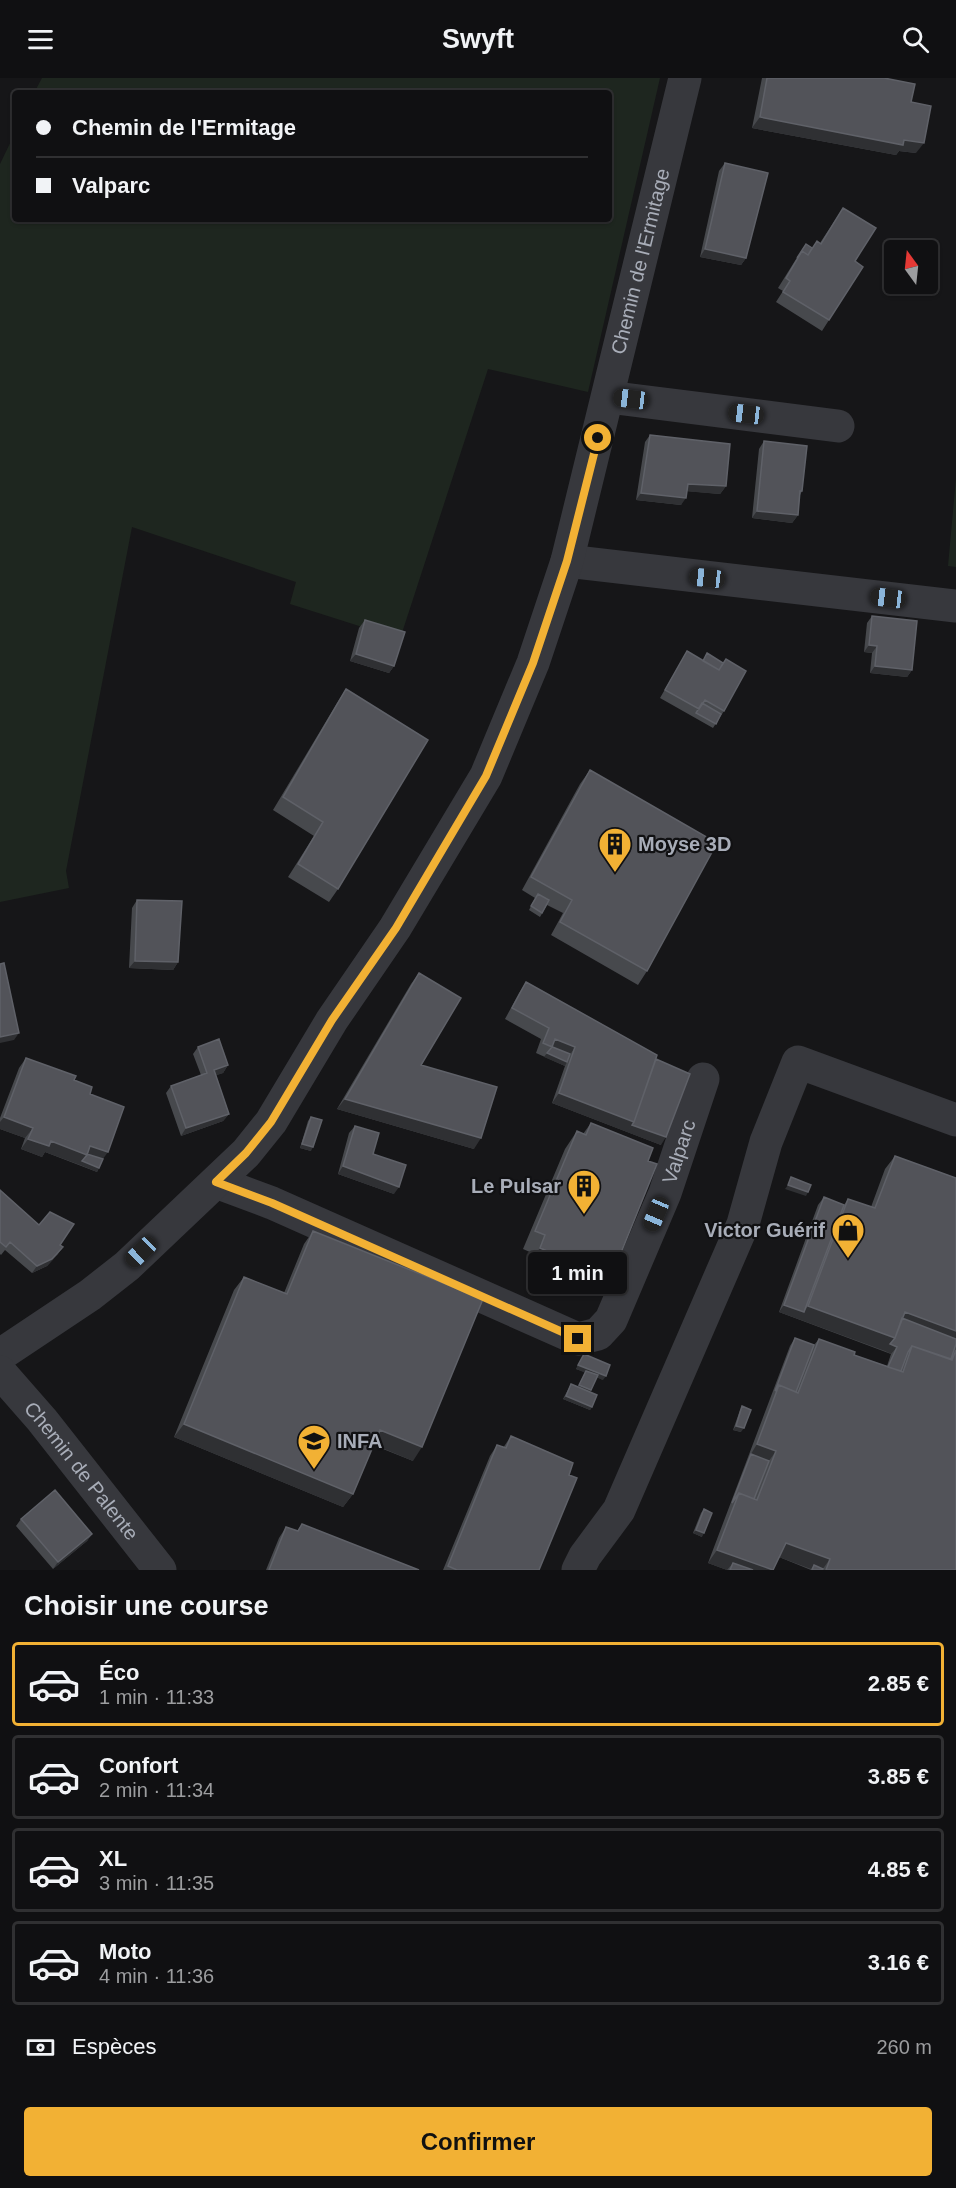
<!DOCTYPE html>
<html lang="fr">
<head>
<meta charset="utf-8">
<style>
  :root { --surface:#101012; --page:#1e1e20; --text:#f1f3f6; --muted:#9c9d9f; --line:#303032; --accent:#f2b134 }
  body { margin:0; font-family:Arial,sans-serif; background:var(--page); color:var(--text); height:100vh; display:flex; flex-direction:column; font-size:22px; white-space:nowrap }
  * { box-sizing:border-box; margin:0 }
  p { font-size:20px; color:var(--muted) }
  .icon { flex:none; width:33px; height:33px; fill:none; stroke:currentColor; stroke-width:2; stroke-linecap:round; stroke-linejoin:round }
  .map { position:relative; height:1492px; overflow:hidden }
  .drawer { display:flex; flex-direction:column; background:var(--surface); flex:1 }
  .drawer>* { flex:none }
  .banner { position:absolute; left:12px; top:12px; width:600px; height:132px; border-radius:6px; box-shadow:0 2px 4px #0004,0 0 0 2px var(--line); display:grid; align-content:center; height:132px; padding:0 24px; background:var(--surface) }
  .needle { width:39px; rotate:345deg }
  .controls { position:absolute; left:884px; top:162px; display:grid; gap:12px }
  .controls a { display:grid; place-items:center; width:54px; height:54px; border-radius:6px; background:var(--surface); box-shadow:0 2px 4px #0004,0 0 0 2px var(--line); font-size:30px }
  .end { position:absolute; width:27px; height:27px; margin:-14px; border:8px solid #f2b134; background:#111; box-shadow:0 0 0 3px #111 }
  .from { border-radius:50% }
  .bubble { position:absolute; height:42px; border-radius:6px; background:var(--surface); box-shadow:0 2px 4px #0004,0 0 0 2px var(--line); font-size:20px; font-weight:700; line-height:42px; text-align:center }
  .car { position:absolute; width:18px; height:36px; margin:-18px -9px; border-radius:8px; box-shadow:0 0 4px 2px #0007; background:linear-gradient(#222 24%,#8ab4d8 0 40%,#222 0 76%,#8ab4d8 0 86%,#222 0) }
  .banner b { display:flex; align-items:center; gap:21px; height:57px; font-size:22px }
  .banner b+b { border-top:2px solid var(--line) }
  .banner i { width:15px; height:15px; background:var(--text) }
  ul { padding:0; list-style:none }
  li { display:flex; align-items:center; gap:18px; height:84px; margin:0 12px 9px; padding:0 12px; border:3px solid var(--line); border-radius:6px }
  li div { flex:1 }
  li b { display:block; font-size:22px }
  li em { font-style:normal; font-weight:700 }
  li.on { border-color:var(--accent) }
  li>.icon { width:54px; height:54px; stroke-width:1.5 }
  h2 { padding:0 24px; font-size:27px; line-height:72px }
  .pay { display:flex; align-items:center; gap:15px; height:66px; padding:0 24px; font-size:22px }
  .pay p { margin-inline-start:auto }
  .action { display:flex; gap:12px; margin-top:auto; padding:12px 24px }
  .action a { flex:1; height:69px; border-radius:6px; background:var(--accent); color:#111; font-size:24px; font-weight:700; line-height:69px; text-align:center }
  header { display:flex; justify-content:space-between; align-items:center; height:78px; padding:0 24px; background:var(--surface); font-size:27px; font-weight:700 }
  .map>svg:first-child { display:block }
</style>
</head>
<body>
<header><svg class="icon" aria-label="menu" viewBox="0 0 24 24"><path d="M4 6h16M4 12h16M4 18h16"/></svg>Swyft<svg class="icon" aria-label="search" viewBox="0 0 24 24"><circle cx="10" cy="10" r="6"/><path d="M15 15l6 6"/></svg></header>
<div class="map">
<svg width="956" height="1492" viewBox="0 0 956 1492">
  <rect width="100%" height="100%" fill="#161618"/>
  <path fill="#1e261f" d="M42,0H660L588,314L488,291L400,561L290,526L296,504L132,449L66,793L69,810L0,824V86L15,55V141H609V15H34Z
    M956,400V489L948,488Z"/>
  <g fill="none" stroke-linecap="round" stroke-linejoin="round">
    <g stroke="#37383d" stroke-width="33">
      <path d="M608,319L838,348"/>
      <path d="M567,483L956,528"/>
      <path id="s1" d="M216,1104L272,1125L578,1261L598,1256L611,1242L665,1115L703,1001"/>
      <path id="s2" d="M0,1277L90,1217L127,1188L246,1075L271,1044L332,942L395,850L486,698L533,585L567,483L685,0"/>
      <path id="s3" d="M0,1294L42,1342L160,1492"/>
      <path d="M578,1492L585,1478L619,1432L743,1146L766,1064L798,984L956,1042"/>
    </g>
  </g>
  <path fill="#47494d" d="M762,0H884L916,75L899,73L896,77L752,50Z
    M725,85L746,180L741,187L700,179L719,93Z
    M843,130L855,183L829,242L822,253L776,224L783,213L778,210L803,170H812L820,165Z
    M650,357L726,408L720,416L687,413L681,427L636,422L645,364Z
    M764,363L802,413L800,417L798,437L792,445L752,440L759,371Z
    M872,538L912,592L907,599L870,595L872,575L864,574L867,545Z
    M365,542L394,588L389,595L350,583L359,550Z
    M687,573L724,633L713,650L660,620Z
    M346,611L338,811L329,824L288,799L314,758L273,732L337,625Z
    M590,692L647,893L638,907L551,857L563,835L547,827L540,839L529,832L535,820L522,812L580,706Z
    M137,822L178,884L173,892L129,890L132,830Z
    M419,895L421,987L474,1071L337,1031L411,906Z
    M526,904L656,981L661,1067L552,1025L565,988L536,975L541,961L505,941L519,915Z
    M198,969L228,987L223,995L216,997L229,1036L223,1043L181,1058L166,1015L171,1008L201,997L193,976Z
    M26,980L74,1002L90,1016L103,1081L97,1094L45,1074L42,1079L21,1071L25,1060L0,1051V1040L19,990Z
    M311,1039V1073L300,1070L308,1043Z
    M591,1045L648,1083L616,1187L603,1205L597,1202L590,1213L527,1187L532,1175L523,1171L565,1071L577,1053L583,1056Z
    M355,1048L373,1076L394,1116L338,1096L349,1055Z
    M895,1078L956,1100V1492H811L779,1479L773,1492H727L708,1485L790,1268L795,1260L814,1267L819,1261L854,1277L887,1288L891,1276L779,1234L818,1127L824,1119L844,1127L848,1121L871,1129L885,1091Z
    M0,1112L60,1167L58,1176L47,1188L32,1195L5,1172L1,1177L0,1176Z
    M313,1153L413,1383L373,1367L353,1416L343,1429L174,1359L234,1212L244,1199L284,1215L304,1166Z
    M584,1276L603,1302L597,1299L590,1314L592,1329L590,1332L563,1321L571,1306L578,1309L585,1294L576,1291Z
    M742,1328L741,1354L733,1352L740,1332Z
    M511,1358L569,1397L539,1492H443L490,1378L497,1367L503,1370Z
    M704,1431L702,1459L693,1455L701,1435Z
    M21,1441L92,1456L87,1463L53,1491L16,1448Z
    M302,1446L419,1492H266L279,1460L286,1449L297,1453Z"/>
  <path fill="#2f3033" d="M760,39L904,62L924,65L916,75L899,73L896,77L752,50Z
    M705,171L746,180L741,187L700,179Z
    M688,406L726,408L720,416L683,413Z
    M641,415L686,420L681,427L636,422Z
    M757,433L798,437L792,445L752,440Z
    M869,567L877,568L872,575L864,574Z
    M356,576L394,588L389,595L350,583Z
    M875,588L912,592L907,599L870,595Z
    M135,883L178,884L173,892L129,890Z
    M19,955L14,962L0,965V959Z
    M555,961L575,969L568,980L552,969Z
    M547,975L567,984L565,988L544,979Z
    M228,987L223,995L209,1000L214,992Z
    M559,1015L634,1044L627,1054L552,1025Z
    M345,1021L481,1060L474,1071L337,1031Z
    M229,1036L223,1043L181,1058L186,1050Z
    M4,1039L33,1050L25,1060L0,1051V1044Z
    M632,1047L666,1059L661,1067L627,1054Z
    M28,1061L90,1068L108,1074L100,1085L85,1079L80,1087L45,1074L42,1079L21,1071Z
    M302,1066L313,1069L311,1073L300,1070Z
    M82,1083L99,1090L97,1094L80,1087Z
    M343,1088L399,1109L394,1116L338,1096Z
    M788,1107L808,1114L806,1118L785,1111Z
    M63,1169L58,1176L47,1188L32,1195L37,1188Z
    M540,1170L607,1183L616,1187L603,1205L597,1202L590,1213L527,1187Z
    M784,1227L804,1234L808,1228L895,1260L885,1273L779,1234Z
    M905,1234L956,1253V1264L898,1248Z
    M890,1266L897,1269L891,1276L885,1273Z
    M578,1287L606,1298L603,1302L576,1291Z
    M579,1307L591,1312L589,1316L577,1310Z
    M566,1318L592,1329L590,1332L563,1321Z
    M184,1346L353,1416L343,1429L174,1359Z
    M736,1348L744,1350L741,1354L733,1352Z
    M380,1352L422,1369L413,1383L370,1365Z
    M757,1366L776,1373L766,1387L751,1376Z
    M696,1452L704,1455L702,1459L693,1455Z
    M92,1456L87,1463L53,1491L58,1484Z
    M786,1465L830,1481L822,1492L814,1487L811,1491L776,1478Z
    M717,1472L773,1492H730L733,1485L727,1492L708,1485Z"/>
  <path fill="#525359" stroke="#5f6168" stroke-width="1.5" d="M767,0H884L915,6L911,24L931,28L924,65L904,62L903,67L760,39Z
    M725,85L768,95L746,180L705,171Z
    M843,130L876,150L855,183L863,189L829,242L783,214L790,203L786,200L802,173L808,177L817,163L821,166Z
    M806,166L812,170L808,177L802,173L797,180Z
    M650,357L730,366L726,408L688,406L686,420L641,415Z
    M764,363L807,368L802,413H800L798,437L757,433Z
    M872,538L917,543L912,592L875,588L877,568L869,567Z
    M365,542L405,554L394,588L356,576Z
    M687,573L719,592L726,581L746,593L724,633L705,622L699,631L665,612Z
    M707,575L723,585L719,592L703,583Z
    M346,611L428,662L338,811L298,786L323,744L283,719Z
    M702,625L721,636L716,646L696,635Z
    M590,692L717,765L647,893L560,844L572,822L531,799Z
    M538,816L549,822L542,835L531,828Z
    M137,822L182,823L178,884L135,883Z
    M4,885L19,955L0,959V886Z
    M419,895L461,920L421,987L497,1009L481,1060L345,1021Z
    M526,904L657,977L634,1044L559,1015L575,969L555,961L552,969L543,965L549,950L512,930Z
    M219,961L228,987L214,992L229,1036L186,1050L171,1008L207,995L198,969Z
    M550,968L570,976L567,984L547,975L552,969Z
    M26,980L76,998L74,1002L92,1009L90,1016L124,1029L108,1074L90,1068L87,1077L51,1063L49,1068L28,1061L33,1050L4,1039Z
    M656,981L690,996L666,1059L632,1047L634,1044Z
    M311,1039L322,1042L313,1069L302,1066Z
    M591,1045L653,1070L648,1083L657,1086L616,1187L607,1183L602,1196L540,1170L545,1157L535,1153L577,1053L586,1057Z
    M355,1048L379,1055L373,1076L406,1087L399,1109L343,1088Z
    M87,1077V1076L103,1081L99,1090L82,1083Z
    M895,1078L956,1100V1253L905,1234L895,1260L808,1228L848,1121L875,1130Z
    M791,1099L811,1107L808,1114L788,1107Z
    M0,1112L39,1147L50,1134L74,1146L60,1167L63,1169L52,1181L37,1188L10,1164L6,1169L0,1164Z
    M824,1119L844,1127L804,1234L784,1227Z
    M313,1153L483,1221L422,1369L380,1352L353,1416L184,1346L244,1199L287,1216Z
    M902,1240L956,1261V1266L951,1281L912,1268L908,1274L901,1293L888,1289L897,1269L890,1266L895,1260Z
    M795,1260L814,1267L796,1314L779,1307L775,1313Z
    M819,1261L855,1274L854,1277L903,1294L912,1268L952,1282L956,1272V1492H826L830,1481L786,1465L773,1492L717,1472L739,1415L757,1422L776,1373L757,1366L779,1307L798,1315Z
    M584,1276L610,1287L606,1298L578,1287Z
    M586,1293L598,1297L591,1312L579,1307Z
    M571,1306L597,1317L592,1329L566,1318Z
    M742,1328L751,1332L744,1350L736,1348Z
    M511,1358L573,1385L569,1397L577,1400L539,1492H457L448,1488L497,1367L506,1370Z
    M751,1376L769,1383L754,1421L739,1415L732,1425Z
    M55,1412L92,1456L58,1484L21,1441Z
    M704,1431L712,1435L704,1455L696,1452Z
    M302,1446L419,1492H269L286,1449L298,1453Z
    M733,1485L753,1492H730Z
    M814,1487L823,1491L822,1492H812Z"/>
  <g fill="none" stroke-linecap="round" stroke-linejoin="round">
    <path stroke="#f2b134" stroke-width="8" d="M578,1261L272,1125L216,1104L246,1075L271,1044L332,942L396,850L486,698L533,585L567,483L598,360"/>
  </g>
  <defs>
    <symbol id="building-pin" viewBox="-11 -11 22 30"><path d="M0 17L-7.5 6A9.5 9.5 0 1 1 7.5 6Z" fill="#f2b134" stroke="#111113"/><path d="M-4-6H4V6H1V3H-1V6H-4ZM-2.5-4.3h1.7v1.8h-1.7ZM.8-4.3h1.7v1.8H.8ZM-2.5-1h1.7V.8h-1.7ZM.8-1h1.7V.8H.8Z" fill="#111"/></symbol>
    <symbol id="shop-pin" viewBox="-11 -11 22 30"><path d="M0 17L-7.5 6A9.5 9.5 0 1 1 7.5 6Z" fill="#f2b134" stroke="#111113"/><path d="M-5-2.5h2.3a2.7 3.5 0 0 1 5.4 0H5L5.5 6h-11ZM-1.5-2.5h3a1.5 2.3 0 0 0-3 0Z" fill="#111"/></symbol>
    <symbol id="university-pin" viewBox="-11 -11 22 30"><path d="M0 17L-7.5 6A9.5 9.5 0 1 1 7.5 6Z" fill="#f2b134" stroke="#111113"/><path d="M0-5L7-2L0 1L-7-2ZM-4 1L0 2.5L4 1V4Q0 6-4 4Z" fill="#111"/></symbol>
  </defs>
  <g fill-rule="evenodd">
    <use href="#building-pin" x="596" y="747" width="38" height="52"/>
    <use href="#building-pin" x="565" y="1089" width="38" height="52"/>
    <use href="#shop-pin" x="829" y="1133" width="38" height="52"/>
    <use href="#university-pin" x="295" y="1344" width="38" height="52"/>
  </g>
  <g text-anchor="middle" stroke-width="4.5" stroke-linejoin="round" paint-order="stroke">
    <g font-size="20" fill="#a8adb8" stroke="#111113">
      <text dy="7" stroke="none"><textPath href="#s2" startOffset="1305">Chemin de l'Ermitage</textPath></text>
      <text dy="7" stroke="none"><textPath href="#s1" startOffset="616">Valparc</textPath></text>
      <text dy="7" stroke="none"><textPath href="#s3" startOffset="128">Chemin de Palente</textPath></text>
    </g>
    <g font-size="20" font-weight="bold" fill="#a8adb8" stroke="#111113" text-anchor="start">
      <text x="638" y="773">Moyse 3D</text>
      <text x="561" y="1115" text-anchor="end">Le Pulsar</text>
      <text x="825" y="1159" text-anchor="end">Victor Guérif</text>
      <text x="337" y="1370">INFA</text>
    </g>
  </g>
</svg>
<div class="controls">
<a><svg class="needle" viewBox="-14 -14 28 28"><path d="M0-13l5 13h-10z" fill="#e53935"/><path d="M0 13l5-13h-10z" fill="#9c9d9f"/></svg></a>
</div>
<i class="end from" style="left:598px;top:360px"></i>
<i class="end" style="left:578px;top:1261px"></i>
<div class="bubble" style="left:528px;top:1174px;width:99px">1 min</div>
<i class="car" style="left:631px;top:321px;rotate:277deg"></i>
<i class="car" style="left:746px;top:336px;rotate:277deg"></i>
<i class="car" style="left:707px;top:500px;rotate:276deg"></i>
<i class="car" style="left:888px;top:520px;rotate:277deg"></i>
<i class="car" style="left:656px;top:1136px;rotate:203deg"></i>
<i class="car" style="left:141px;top:1174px;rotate:226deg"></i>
<div class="banner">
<b><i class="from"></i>Chemin de l'Ermitage</b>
<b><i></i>Valparc</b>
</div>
</div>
<section class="drawer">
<h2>Choisir une course</h2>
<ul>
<li class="on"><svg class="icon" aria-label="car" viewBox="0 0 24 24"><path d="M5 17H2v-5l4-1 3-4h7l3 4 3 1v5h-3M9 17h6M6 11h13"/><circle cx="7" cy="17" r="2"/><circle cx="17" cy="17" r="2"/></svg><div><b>Éco</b><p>1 min · 11:33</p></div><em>2.85 €</em></li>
<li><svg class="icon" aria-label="car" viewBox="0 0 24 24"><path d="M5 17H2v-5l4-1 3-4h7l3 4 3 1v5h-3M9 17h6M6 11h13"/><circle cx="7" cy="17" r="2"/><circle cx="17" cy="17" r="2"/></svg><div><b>Confort</b><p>2 min · 11:34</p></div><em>3.85 €</em></li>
<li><svg class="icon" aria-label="car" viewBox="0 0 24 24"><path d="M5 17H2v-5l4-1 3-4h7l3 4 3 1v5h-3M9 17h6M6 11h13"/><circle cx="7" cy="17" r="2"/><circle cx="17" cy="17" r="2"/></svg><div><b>XL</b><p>3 min · 11:35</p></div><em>4.85 €</em></li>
<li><svg class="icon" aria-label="car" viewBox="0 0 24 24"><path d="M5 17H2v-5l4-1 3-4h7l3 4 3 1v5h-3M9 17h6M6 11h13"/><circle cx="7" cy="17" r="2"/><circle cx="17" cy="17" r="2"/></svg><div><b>Moto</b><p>4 min · 11:36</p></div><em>3.16 €</em></li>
</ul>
<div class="pay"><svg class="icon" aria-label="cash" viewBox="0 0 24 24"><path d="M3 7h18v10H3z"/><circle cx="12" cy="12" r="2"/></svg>Espèces<p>260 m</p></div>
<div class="action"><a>Confirmer</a></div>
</section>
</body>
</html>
